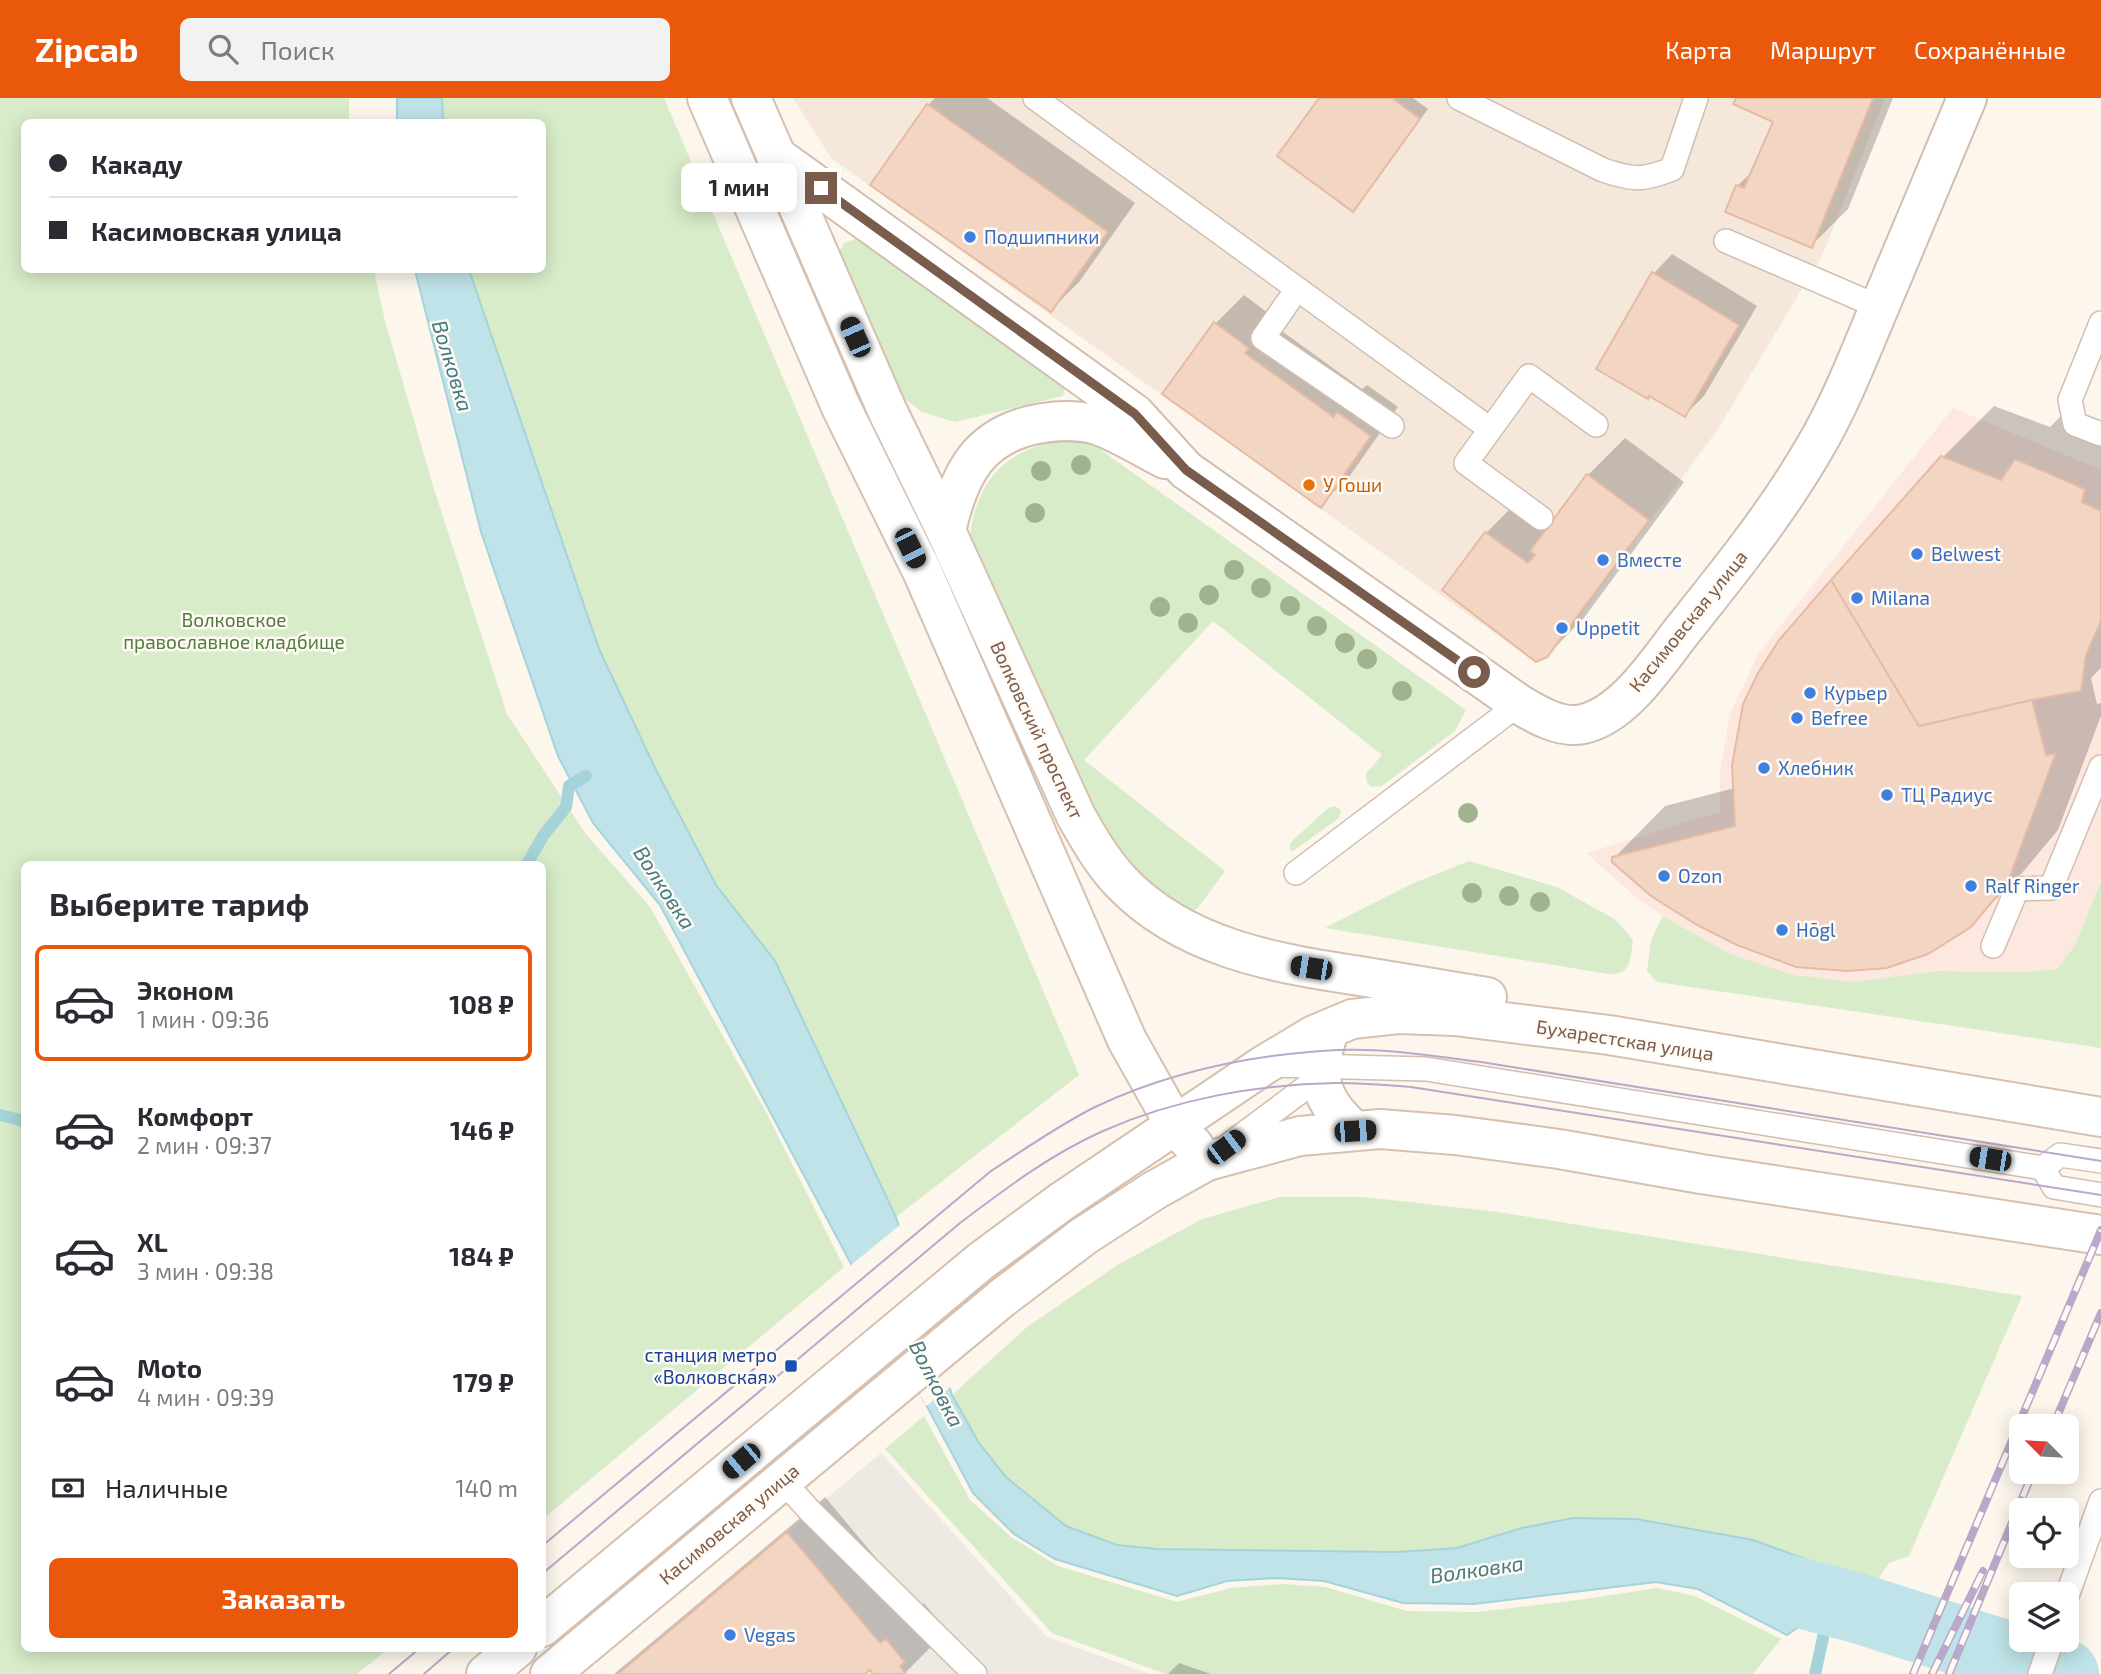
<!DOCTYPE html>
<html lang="ru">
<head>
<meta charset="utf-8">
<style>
  :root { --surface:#fff; --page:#f2f2f3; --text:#2b2b33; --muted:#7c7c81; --line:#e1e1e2; --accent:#ea580c }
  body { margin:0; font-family:"Exo 2",sans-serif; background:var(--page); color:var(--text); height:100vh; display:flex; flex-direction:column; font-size:26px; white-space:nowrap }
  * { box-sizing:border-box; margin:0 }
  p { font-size:23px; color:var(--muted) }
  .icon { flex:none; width:38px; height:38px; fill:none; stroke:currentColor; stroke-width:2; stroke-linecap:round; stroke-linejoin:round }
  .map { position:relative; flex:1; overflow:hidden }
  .sheet { position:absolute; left:21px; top:763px; width:525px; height:791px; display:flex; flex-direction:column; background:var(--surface); border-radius:10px; box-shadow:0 4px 18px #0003 }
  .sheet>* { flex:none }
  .banner { position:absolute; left:21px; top:21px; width:525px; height:154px; border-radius:10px; box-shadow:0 4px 18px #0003; display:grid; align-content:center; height:154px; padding:0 28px; background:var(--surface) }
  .needle { width:46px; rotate:294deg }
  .controls { position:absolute; left:2009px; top:1316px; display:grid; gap:14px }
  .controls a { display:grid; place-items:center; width:70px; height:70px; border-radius:10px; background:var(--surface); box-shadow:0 4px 18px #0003; font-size:35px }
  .end { position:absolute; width:32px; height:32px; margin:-16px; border:9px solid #7a5c4d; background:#fff; box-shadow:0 0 0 4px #fff }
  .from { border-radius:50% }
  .bubble { position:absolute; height:49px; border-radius:10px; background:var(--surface); box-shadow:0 4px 18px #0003; font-size:23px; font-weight:700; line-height:49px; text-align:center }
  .car { position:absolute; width:21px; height:42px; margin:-21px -10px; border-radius:9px; box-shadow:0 0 5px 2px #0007; background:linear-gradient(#222 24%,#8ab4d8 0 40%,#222 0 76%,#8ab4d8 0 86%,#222 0) }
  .banner b { display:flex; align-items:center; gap:24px; height:66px; font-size:26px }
  .banner b+b { border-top:2px solid var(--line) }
  .banner i { width:18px; height:18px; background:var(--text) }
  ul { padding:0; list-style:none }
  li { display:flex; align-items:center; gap:21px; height:116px; margin:0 14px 10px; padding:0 14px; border:4px solid transparent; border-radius:10px }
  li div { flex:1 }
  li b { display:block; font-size:26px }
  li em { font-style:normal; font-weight:700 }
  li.current { border-color:var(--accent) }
  li>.icon { width:63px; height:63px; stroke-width:1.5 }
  h2 { padding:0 28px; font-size:32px; line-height:84px }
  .pay { display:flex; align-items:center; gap:18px; height:77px; padding:0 28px; font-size:26px }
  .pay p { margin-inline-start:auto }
  .primary-button { display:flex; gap:14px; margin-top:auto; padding:14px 28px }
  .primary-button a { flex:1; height:80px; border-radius:10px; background:var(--accent); color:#fff; font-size:28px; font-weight:700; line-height:80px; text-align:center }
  header { display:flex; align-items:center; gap:42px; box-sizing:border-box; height:98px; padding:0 35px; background:var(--accent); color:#fff }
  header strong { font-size:33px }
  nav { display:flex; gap:38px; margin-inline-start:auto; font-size:24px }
  .search { width:490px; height:63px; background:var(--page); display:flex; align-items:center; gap:18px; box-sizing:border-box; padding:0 24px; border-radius:10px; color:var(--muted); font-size:26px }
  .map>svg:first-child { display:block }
</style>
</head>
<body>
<header>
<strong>Zipcab</strong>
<div class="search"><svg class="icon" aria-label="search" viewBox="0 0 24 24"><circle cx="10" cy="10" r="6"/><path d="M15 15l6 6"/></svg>Поиск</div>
<nav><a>Карта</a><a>Маршрут</a><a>Сохранённые</a></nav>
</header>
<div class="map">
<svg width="2101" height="1576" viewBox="0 0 2101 1576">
  <rect width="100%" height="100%" fill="#fdf6ec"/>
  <path fill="#f5e8da" d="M793,0H1885L1823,156L1718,331L1549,560L1536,565L831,60Z"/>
  <path fill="#fde8e0" d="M1953,310L2101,372V783L2075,847L2057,871L2027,874L1936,873L1854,884L1793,877L1728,855L1663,818L1638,801L1586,755L1720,714V673L1730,616L1758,556Z"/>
  <path fill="#efe9e4" d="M881,1355L1047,1539L1150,1576H615Z"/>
  <path fill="#d8ecc9" d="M0,0H349V24H24V172H374L385,223L434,391L507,616L585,735L650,809L766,1014L844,1169L543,1421L542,766H24V1550L388,1551L357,1576H0Z
    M442,0H664L1079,977L896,1119L775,863L716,787L656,672L599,551L469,172H542V24H443Z
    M855,141L863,144L1060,285L1065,290L1063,298L955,324L922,314L902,299L838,155L844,145Z
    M1055,343H1072L1094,347L1466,612L1455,633L1382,688L1372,689L1367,685L1366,676L1382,657L1213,523L1084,662L1225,773L1197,811L1189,814L1141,779L1104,734L970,439C976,385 1002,355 1055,343Z
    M1334,708L1341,712L1339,720L1293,753L1290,752V745L1328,710Z
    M1469,763L1557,789L1616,822L1633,842C1630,860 1632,877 1609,876L1325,830L1409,787Z
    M2101,783V950L1657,884L1647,873L1651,842L1663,818L1728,855L1793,877L1854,884L1936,873L2027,874L2057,871L2075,847Z
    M1280,1099H1364L1498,1114L2022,1198L1909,1458L1889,1465L1868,1496L1816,1465L1753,1442L1636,1421L1522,1430L1457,1450L1397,1454L1158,1451L1118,1447L1066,1428L1006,1379L979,1345L952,1297L1027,1229L1119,1166L1202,1121Z
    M924,1318L970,1402L1011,1439L1058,1468L1177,1504L1231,1490L1282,1486L1325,1489L1407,1513L1477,1514L1586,1501L1657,1490L1695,1498L1781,1541L1753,1576H1166L1052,1535L885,1351Z"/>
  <path fill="#bfe3e8" stroke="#a5d3da" stroke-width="2" d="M397,0H442L443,24H397Z
    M415,172H469L599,551L656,672L716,787L775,863L896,1119L952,1297L979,1345L1006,1379L1066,1428L1117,1447L1158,1451L1397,1454L1457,1450L1522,1430L1573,1420L1636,1421L1753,1442L1816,1465L1868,1496L1855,1525L1812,1520L1787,1537L1698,1491L1656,1484L1474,1506L1403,1505L1324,1483L1277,1480L1227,1483L1177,1498L1055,1461L1014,1436L973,1395L660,807L593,725L558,658L481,434Z"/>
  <path fill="#fdf6ec" d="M901,1126L953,1287L926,1308L850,1168Z"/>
  <path fill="#0003" d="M935,0H987L1135,105L1079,184L1051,212L928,7Z
    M1322,0H1413L1428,11L1362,102L1353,111Z
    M1737,0H1893L1848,111L1811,148L1737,88L1755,71L1775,23Z
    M1672,156L1757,208L1704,298L1685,317L1598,270L1654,175Z
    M1244,197L1276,221L1272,226L1362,291L1367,287L1398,309L1349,379L1320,407L1215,226Z
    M1994,308L2050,329L2068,311L2101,325V570L2091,580L2097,606L2101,605V618L2058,732L2022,775L1970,827L1614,760L1665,708L1735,690L1942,360Z
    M1625,340L1684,384L1584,520L1546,558L1444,492L1486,435L1523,398L1555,422L1588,377Z
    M825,1399L918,1510L924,1505L941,1526L936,1531L942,1538L904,1576H876L870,1570L863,1576H614Z
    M1179,1565L1211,1576H1168Z"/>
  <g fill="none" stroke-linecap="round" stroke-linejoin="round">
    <path stroke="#a5d3da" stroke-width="12" d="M527,766L543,738L566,709L569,688L586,678
      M0,1017L24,1023
      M1815,1576L1830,1508"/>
    <path stroke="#bfe3e8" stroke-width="70" d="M1769,1487L1854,1509L2064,1576"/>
  </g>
  <path fill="#f3d5c3" stroke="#e6bba3" stroke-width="2" d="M1319,0H1392L1420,21L1353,114L1277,58Z
    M1736,0H1873L1812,150L1725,114L1736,87L1744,90L1773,24L1733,6Z
    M927,6L1108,134L1051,214L870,87Z
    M1652,174L1739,227L1685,319L1649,298L1648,301L1596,271Z
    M1214,224L1249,250L1245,255L1327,314L1333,319L1337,314L1371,338L1321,410L1162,296Z
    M1941,358L2001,382L2015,361L2085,391L2082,404L2101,413V523L2086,557L2081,593L2032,602L1919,628L1831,482Z
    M1587,376L1649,422L1547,559L1536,564L1442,492L1485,434L1528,465L1535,457L1530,453Z
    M1831,482L1919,628L2032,602L2046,657L2056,655L2007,786L1971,829L1928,856L1887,870L1847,873L1796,869L1737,847L1697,827L1651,798L1612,764V759L1735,728L1732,667L1743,606L1758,575L1779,542Z
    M787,1434L880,1545L886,1541L905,1564L900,1568L906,1576H873L870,1572L865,1576H618Z"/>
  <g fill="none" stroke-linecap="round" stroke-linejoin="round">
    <defs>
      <path id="lane" d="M1035,0L1490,331
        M1459,0L1603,72C1634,82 1642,83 1672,71L1696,0
        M1726,143L1879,209
        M1297,191L1263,240L1392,328
        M2101,225L2070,302L2075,326L2101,336
        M1541,420L1466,365L1529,278L1596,327
        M1296,775L1519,606
        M1993,848L2017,791L2051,790L2101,669
        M1270,967L1426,971L2043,1070L2060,1057L2101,1063
        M1226,1049L1328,973
        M2043,1070L2054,1089L2101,1097
        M782,1382L811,1414L975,1576
        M2067,1498L2101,1403
        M2040,1576L2052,1542"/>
      <path id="street" d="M776,58L1135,316L1186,372L1519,606C1537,617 1561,631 1583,626C1624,617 1657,565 1682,533C1729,474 1777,415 1815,349C1841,305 1859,257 1879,210C1908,140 1938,70 1967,0
        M946,433C959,375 979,335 1043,325C1062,322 1078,322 1097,327C1120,335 1143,350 1165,361"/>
      <path id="secondary" d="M707,0L841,309L922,473L1127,942L1176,1029L1194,1048
        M751,0L887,312L946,433L1076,718C1089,741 1103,765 1121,784C1184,850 1274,865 1360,878C1402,885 1444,892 1487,899
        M1330,931C1313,975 1318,1002 1355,1033
        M542,1529L981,1163L1061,1104L1264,967L1314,937L1352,921L1398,916L1455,918L1609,937L2101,1019
        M486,1576L517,1550
        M550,1576L1002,1200L1084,1138L1155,1092L1207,1063L1300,1038L1380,1031L1455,1037L1559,1051L1701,1076L2101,1137"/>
    </defs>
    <use href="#lane" stroke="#d1beb0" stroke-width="26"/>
    <use href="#street" stroke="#d1beb0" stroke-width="42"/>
    <use href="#secondary" stroke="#d6c0b0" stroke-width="42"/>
    <use href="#lane" stroke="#fff" stroke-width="23"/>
    <use href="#street" stroke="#fff" stroke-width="38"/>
    <use href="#secondary" stroke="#fff" stroke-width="38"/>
    <path stroke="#b9a8c9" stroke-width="2" d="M542,1448L991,1073C1025,1051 1059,1027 1095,1009C1171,973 1255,956 1338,952C1385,950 1434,958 1481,964L2101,1063
      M542,1476L960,1125C1005,1091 1051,1056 1103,1033C1175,1001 1258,986 1336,985C1361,985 1386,987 1411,989L2101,1097
      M389,1576L420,1550
      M424,1576L454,1550"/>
    <defs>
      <path id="rail" d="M2053,1328L2101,1215
        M1913,1576L2101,1132
        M1932,1576L1983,1473
        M1949,1576L2033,1374"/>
    </defs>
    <use href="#rail" stroke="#b9a8c9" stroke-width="8"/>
    <use href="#rail" stroke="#fffaf3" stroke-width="5" stroke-dasharray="16" stroke-linecap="butt"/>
  </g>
  <g fill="#a0b28e">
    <circle cx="1081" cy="367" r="10"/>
    <circle cx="1041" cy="373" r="10"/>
    <circle cx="1035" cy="415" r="10"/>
    <circle cx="1234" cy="472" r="10"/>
    <circle cx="1261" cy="490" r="10"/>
    <circle cx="1209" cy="497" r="10"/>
    <circle cx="1290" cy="508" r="10"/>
    <circle cx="1160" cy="509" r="10"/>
    <circle cx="1188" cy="525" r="10"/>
    <circle cx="1317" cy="528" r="10"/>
    <circle cx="1345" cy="545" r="10"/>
    <circle cx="1367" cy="561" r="10"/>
    <circle cx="1402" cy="593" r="10"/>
    <circle cx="1468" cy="715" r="10"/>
    <circle cx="1472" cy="795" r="10"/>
    <circle cx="1509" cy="798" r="10"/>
    <circle cx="1540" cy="804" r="10"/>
  </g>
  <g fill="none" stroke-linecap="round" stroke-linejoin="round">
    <path stroke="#7a5c4d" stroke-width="9" d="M821,90L1135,316L1186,372L1474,574"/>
  </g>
  <g fill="#3f7fe0" stroke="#fffaf3" stroke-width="2.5">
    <circle cx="970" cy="139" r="7"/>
    <circle cx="1917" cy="456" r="7"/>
    <circle cx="1603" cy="462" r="7"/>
    <circle cx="1857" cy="500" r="7"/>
    <circle cx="1562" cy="530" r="7"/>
    <circle cx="1810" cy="595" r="7"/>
    <circle cx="1797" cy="620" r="7"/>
    <circle cx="1764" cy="670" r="7"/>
    <circle cx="1887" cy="697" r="7"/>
    <circle cx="1664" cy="778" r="7"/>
    <circle cx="1971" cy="788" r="7"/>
    <circle cx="1782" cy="832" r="7"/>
    <circle cx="730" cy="1537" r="7"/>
  </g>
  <circle fill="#e8710a" stroke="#fffaf3" stroke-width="2.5" cx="1309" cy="387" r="7"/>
  <rect fill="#1a4fb4" stroke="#fffaf3" stroke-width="2.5" x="784" y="1261" width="14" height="14" rx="3.5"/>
  <g text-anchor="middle" stroke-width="5" stroke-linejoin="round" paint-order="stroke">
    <g font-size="19" fill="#366cbe" stroke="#fffaf3" text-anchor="start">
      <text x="984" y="146">Подшипники</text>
      <text x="1931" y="463">Belwest</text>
      <text x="1617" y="469">Вместе</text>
      <text x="1871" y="507">Milana</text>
      <text x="1576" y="537">Uppetit</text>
      <text x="1824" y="602">Курьер</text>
      <text x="1811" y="627">Befree</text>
      <text x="1778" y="677">Хлебник</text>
      <text x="1901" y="704">ТЦ Радиус</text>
      <text x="1678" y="785">Ozon</text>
      <text x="1985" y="795">Ralf Ringer</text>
      <text x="1796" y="839">Hōgl</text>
      <text x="744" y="1544">Vegas</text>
    </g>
    <g font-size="19" fill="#c56008" stroke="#fffaf3" text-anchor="start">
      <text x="1323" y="394">У Гоши</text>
    </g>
    <g font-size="19" fill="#537a41" stroke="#fffaf3">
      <text x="234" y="529">Волковское<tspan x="234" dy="22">православное кладбище</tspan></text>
    </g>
    <g font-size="19" fill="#7a5c4d" stroke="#fffaf3">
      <text transform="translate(1688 523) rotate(-51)" y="7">Касимовская улица</text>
      <text transform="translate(1037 632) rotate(65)" y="7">Волковский проспект</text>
      <text transform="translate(1625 942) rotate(9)" y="7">Бухарестская улица</text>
      <text transform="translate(729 1426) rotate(-40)" y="7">Касимовская улица</text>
    </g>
    <g font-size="19" fill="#164399" stroke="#fffaf3" text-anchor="end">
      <text x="777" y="1264">станция метро<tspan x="777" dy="22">«Волковская»</tspan></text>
    </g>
    <g font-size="21" font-style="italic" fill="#437c86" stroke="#fffaf3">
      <text transform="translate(452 268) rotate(73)" y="7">Волковка</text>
      <text transform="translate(664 790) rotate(57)" y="7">Волковка</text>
      <text transform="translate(936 1286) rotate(63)" y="7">Волковка</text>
      <text transform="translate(1477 1472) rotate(-8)" y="7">Волковка</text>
    </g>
  </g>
</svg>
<div class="controls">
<a><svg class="needle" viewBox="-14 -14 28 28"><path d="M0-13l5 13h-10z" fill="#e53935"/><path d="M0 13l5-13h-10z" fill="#7c7c81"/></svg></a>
<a><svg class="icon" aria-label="locate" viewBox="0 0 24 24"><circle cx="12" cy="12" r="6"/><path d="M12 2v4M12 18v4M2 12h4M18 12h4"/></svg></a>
<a><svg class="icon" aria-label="layers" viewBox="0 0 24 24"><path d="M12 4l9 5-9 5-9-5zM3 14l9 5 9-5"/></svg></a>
</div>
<i class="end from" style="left:1474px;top:574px"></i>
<i class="end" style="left:821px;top:90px"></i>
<div class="bubble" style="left:681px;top:65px;width:116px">1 мин</div>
<i class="car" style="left:855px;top:239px;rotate:336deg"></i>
<i class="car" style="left:910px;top:450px;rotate:154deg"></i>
<i class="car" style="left:1311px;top:870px;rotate:279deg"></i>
<i class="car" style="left:1355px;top:1033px;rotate:86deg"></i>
<i class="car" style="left:1226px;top:1049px;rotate:53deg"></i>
<i class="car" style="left:1990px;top:1061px;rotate:279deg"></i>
<i class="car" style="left:741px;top:1363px;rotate:230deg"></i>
<div class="banner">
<b><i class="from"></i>Какаду</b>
<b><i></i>Касимовская улица</b>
</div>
<section class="sheet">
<h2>Выберите тариф</h2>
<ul>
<li class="current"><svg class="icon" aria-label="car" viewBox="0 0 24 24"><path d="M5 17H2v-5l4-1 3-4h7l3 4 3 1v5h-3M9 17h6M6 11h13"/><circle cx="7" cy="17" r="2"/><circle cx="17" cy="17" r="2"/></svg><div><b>Эконом</b><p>1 мин · 09:36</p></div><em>108 ₽</em></li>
<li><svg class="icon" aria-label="car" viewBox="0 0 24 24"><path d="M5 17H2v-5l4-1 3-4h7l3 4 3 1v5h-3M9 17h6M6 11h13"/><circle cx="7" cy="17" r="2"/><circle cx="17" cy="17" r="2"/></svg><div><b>Комфорт</b><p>2 мин · 09:37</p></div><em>146 ₽</em></li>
<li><svg class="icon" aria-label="car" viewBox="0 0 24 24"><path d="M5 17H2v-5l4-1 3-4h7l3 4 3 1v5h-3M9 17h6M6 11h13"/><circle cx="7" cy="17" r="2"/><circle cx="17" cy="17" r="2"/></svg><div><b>XL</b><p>3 мин · 09:38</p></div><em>184 ₽</em></li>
<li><svg class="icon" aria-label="car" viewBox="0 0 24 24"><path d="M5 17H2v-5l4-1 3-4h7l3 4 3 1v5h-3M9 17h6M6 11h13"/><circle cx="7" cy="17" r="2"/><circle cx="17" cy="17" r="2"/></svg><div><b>Moto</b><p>4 мин · 09:39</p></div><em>179 ₽</em></li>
</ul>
<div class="pay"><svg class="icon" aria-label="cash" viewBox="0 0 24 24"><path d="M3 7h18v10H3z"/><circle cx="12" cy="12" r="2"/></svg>Наличные<p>140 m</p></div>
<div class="primary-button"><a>Заказать</a></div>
</section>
</div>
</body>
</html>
